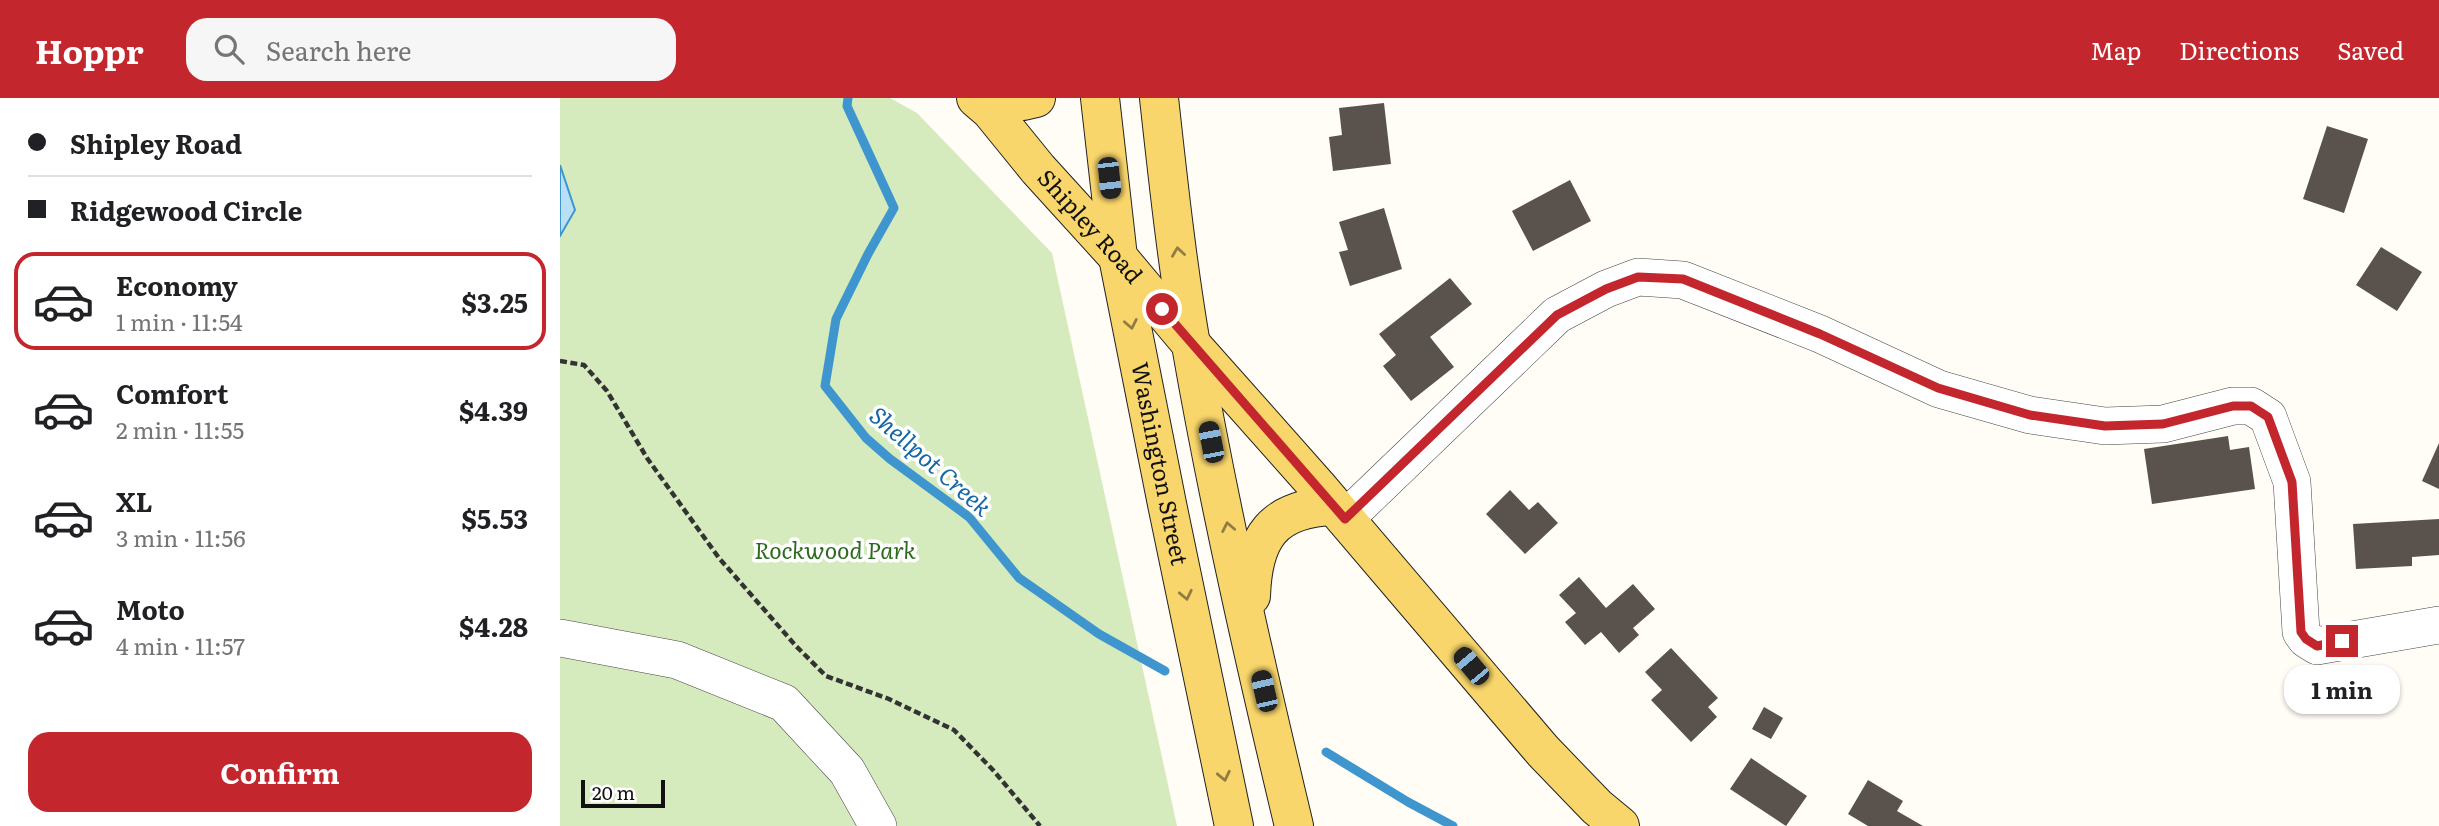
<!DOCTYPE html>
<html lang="en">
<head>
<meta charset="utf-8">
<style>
  :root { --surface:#fff; --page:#f6f6f6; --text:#202124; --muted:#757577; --line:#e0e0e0; --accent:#c4262e }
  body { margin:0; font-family:Literata,serif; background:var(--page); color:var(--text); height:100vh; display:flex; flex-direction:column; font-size:26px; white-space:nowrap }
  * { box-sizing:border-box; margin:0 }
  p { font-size:23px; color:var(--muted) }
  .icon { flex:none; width:38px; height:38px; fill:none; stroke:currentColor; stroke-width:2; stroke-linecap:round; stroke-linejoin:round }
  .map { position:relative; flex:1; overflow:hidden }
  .sheet { display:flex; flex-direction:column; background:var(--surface); width:560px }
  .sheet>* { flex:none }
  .top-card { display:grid; align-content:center; height:154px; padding:0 28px; background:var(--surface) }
  .scale { position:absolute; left:21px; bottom:18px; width:84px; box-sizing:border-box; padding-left:7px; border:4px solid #111; border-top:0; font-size:19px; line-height:24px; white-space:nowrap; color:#111; -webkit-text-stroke:5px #fff; paint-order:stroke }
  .end { position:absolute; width:32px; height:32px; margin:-16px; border:9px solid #c4262e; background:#fff; box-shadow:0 0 0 4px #fff }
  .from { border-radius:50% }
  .bubble { position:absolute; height:49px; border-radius:21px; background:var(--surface); box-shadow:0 2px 5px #0004; font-size:23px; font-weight:700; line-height:49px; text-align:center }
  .car { position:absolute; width:21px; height:42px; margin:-21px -10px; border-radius:9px; box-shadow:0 0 5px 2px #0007; background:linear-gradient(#222 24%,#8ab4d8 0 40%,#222 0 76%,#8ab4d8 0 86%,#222 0) }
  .top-card b { display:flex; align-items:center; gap:24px; height:66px; font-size:26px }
  .top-card b+b { border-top:2px solid var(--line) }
  .top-card i { width:18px; height:18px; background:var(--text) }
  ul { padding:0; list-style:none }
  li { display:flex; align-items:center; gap:21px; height:98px; margin:0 14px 10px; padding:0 14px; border:4px solid transparent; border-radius:21px }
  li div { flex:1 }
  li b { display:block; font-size:26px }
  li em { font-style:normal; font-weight:700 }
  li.selected { border-color:var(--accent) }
  li>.icon { width:63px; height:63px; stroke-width:1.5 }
  .primary-button { display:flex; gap:14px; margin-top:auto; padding:14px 28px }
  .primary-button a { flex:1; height:80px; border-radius:21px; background:var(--accent); color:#fff; font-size:28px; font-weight:700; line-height:80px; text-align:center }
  header { display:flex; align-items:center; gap:42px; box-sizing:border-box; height:98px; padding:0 35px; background:var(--accent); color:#fff }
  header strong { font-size:33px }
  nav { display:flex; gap:38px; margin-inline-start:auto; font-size:24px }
  .search { width:490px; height:63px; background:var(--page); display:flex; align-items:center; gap:18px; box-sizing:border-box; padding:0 24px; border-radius:21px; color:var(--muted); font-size:26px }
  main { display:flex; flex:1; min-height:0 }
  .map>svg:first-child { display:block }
</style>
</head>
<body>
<header>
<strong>Hoppr</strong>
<div class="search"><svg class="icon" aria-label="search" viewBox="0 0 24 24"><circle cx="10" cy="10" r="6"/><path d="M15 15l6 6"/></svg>Search here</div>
<nav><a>Map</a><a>Directions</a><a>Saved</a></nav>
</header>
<main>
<section class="sheet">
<div class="top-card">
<b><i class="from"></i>Shipley Road</b>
<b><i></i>Ridgewood Circle</b>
</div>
<ul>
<li class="selected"><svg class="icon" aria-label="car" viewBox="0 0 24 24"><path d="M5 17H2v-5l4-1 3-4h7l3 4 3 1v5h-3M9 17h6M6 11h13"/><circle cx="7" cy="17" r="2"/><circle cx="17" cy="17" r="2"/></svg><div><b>Economy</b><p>1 min · 11:54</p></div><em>$3.25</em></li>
<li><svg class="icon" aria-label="car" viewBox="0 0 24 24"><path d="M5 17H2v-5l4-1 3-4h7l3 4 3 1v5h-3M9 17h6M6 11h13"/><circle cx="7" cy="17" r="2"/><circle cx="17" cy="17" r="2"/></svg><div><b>Comfort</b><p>2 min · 11:55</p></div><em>$4.39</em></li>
<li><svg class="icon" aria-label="car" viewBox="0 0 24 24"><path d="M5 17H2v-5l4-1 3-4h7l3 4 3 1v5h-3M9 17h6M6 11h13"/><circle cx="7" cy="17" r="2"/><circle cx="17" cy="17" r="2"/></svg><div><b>XL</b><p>3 min · 11:56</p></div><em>$5.53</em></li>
<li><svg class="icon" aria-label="car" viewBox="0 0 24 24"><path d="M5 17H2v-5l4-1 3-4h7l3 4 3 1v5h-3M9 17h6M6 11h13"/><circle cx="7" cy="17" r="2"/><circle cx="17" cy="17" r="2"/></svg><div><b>Moto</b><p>4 min · 11:57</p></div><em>$4.28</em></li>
</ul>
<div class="primary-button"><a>Confirm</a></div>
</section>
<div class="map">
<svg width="1879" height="728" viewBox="0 0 1879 728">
  <rect width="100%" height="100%" fill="#fffdf5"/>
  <path fill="#d5ebbd" d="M0,0H330L357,15L492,155L617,728H0Z"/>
  <path fill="#b9e0f7" stroke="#3f96cf" stroke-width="2" d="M0,67L15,112L0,138Z"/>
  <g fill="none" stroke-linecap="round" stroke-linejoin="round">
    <path stroke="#3f96cf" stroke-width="9" d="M288,0L287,8L334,110L308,156L276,221L265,288L306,340L330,361L409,419L459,480L539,536L605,573
      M766,654L848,704L893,728"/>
  </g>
  <path fill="#5a524d" d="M824,5L831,66L773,73L769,39L782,37L779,10Z
    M1767,28L1808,41L1784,115L1743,101Z
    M1010,82L1031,123L973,153L952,113Z
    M824,110L842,171L790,188L779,154L788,152L779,124Z
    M1821,149L1862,174L1837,213L1796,187Z
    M890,180L912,206L870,239L894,269L851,303L823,268L836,257L819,236Z
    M1668,338L1670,352L1689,349L1695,391L1592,406L1584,351Z
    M1879,345V391L1862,383Z
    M950,392L969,412L978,404L998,425L965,456L926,416Z
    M1879,421V457L1852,459V468L1796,471L1793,426Z
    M1019,479L1046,510L1073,486L1095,511L1073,530L1079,537L1059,555L1041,534L1025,547L1005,524L1016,515L999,497Z
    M1111,550L1158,600L1148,609L1157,619L1131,644L1091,602L1102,592L1085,574Z
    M1204,609L1223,620L1211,641L1192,631Z
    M1191,660L1247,698L1226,728L1170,691Z
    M1308,682L1343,703L1337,713L1363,728H1308L1288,716Z"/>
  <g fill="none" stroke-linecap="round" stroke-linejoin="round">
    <defs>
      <path id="minor" d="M785,421L997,217L1046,191L1078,179L1123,182L1260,236L1379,291L1470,317L1545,328L1603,326L1673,308H1691L1708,319L1732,384L1741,534L1746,541L1757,548L1879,527
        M0,540L117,562L224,605L287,673L318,728"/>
      <g id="major">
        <path id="s1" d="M416,0L430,12L478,71L558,159L631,246L758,389L983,653L1037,709L1060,728"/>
        <path d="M432,0L463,3L476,0"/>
        <path id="s2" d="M540,0L558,159L607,406L674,728"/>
        <path d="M599,0C608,82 617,165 631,247C659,408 696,569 734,728"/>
        <path d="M691,498C693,440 712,410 774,408"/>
      </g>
    </defs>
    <use href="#minor" stroke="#444" stroke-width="38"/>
    <use href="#major" stroke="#222" stroke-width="40"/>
    <path stroke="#333" stroke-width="4.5" stroke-dasharray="7 3.5" stroke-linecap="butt" d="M0,263L24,267L47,293L87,360L159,460L236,548L266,578L329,601L394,632L433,672L480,728"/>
    <use href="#minor" stroke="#fff" stroke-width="37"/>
    <use href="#major" stroke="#f9d66b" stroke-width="38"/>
  </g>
  <defs><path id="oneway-chevron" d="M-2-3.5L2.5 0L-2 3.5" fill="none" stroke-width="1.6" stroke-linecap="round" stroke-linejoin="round" transform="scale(1.75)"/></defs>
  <g stroke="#917d42">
    <use href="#oneway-chevron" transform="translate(618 154) rotate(-98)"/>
    <use href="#oneway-chevron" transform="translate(571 226) rotate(79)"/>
    <use href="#oneway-chevron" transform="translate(668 429) rotate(-101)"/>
    <use href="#oneway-chevron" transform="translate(626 497) rotate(78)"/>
    <use href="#oneway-chevron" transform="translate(664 678) rotate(78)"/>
  </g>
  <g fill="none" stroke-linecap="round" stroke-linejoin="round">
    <path stroke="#c4262e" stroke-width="9" d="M602,211L785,421L997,217L1046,191L1078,179L1123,181L1260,236L1378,290L1470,317L1545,328L1603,326L1673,308H1691L1708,319L1732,384L1741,534L1746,541L1757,548L1782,543"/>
  </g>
  <g text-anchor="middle" stroke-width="7" stroke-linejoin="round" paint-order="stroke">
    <g font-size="23" fill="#111" stroke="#fff">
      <text dy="8" stroke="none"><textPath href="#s1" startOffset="172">Shipley Road</textPath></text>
      <text dy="8" stroke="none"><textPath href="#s2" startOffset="371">Washington Street</textPath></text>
    </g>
    <g font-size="23" font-style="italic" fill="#2f6b1f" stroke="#fff">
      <text x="275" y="461">Rockwood Park</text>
    </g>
    <g font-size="24" font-style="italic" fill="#1768a6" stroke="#fff">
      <text transform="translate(370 364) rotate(41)" y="8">Shellpot Creek</text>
    </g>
  </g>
</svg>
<div class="scale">20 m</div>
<i class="end from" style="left:602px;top:211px"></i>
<i class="end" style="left:1782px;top:543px"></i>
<div class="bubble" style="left:1724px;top:567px;width:116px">1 min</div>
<i class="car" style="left:549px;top:80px;rotate:174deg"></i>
<i class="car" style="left:651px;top:344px;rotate:349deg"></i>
<i class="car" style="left:911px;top:568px;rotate:320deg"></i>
<i class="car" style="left:704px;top:593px;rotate:347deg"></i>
</div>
</main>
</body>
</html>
